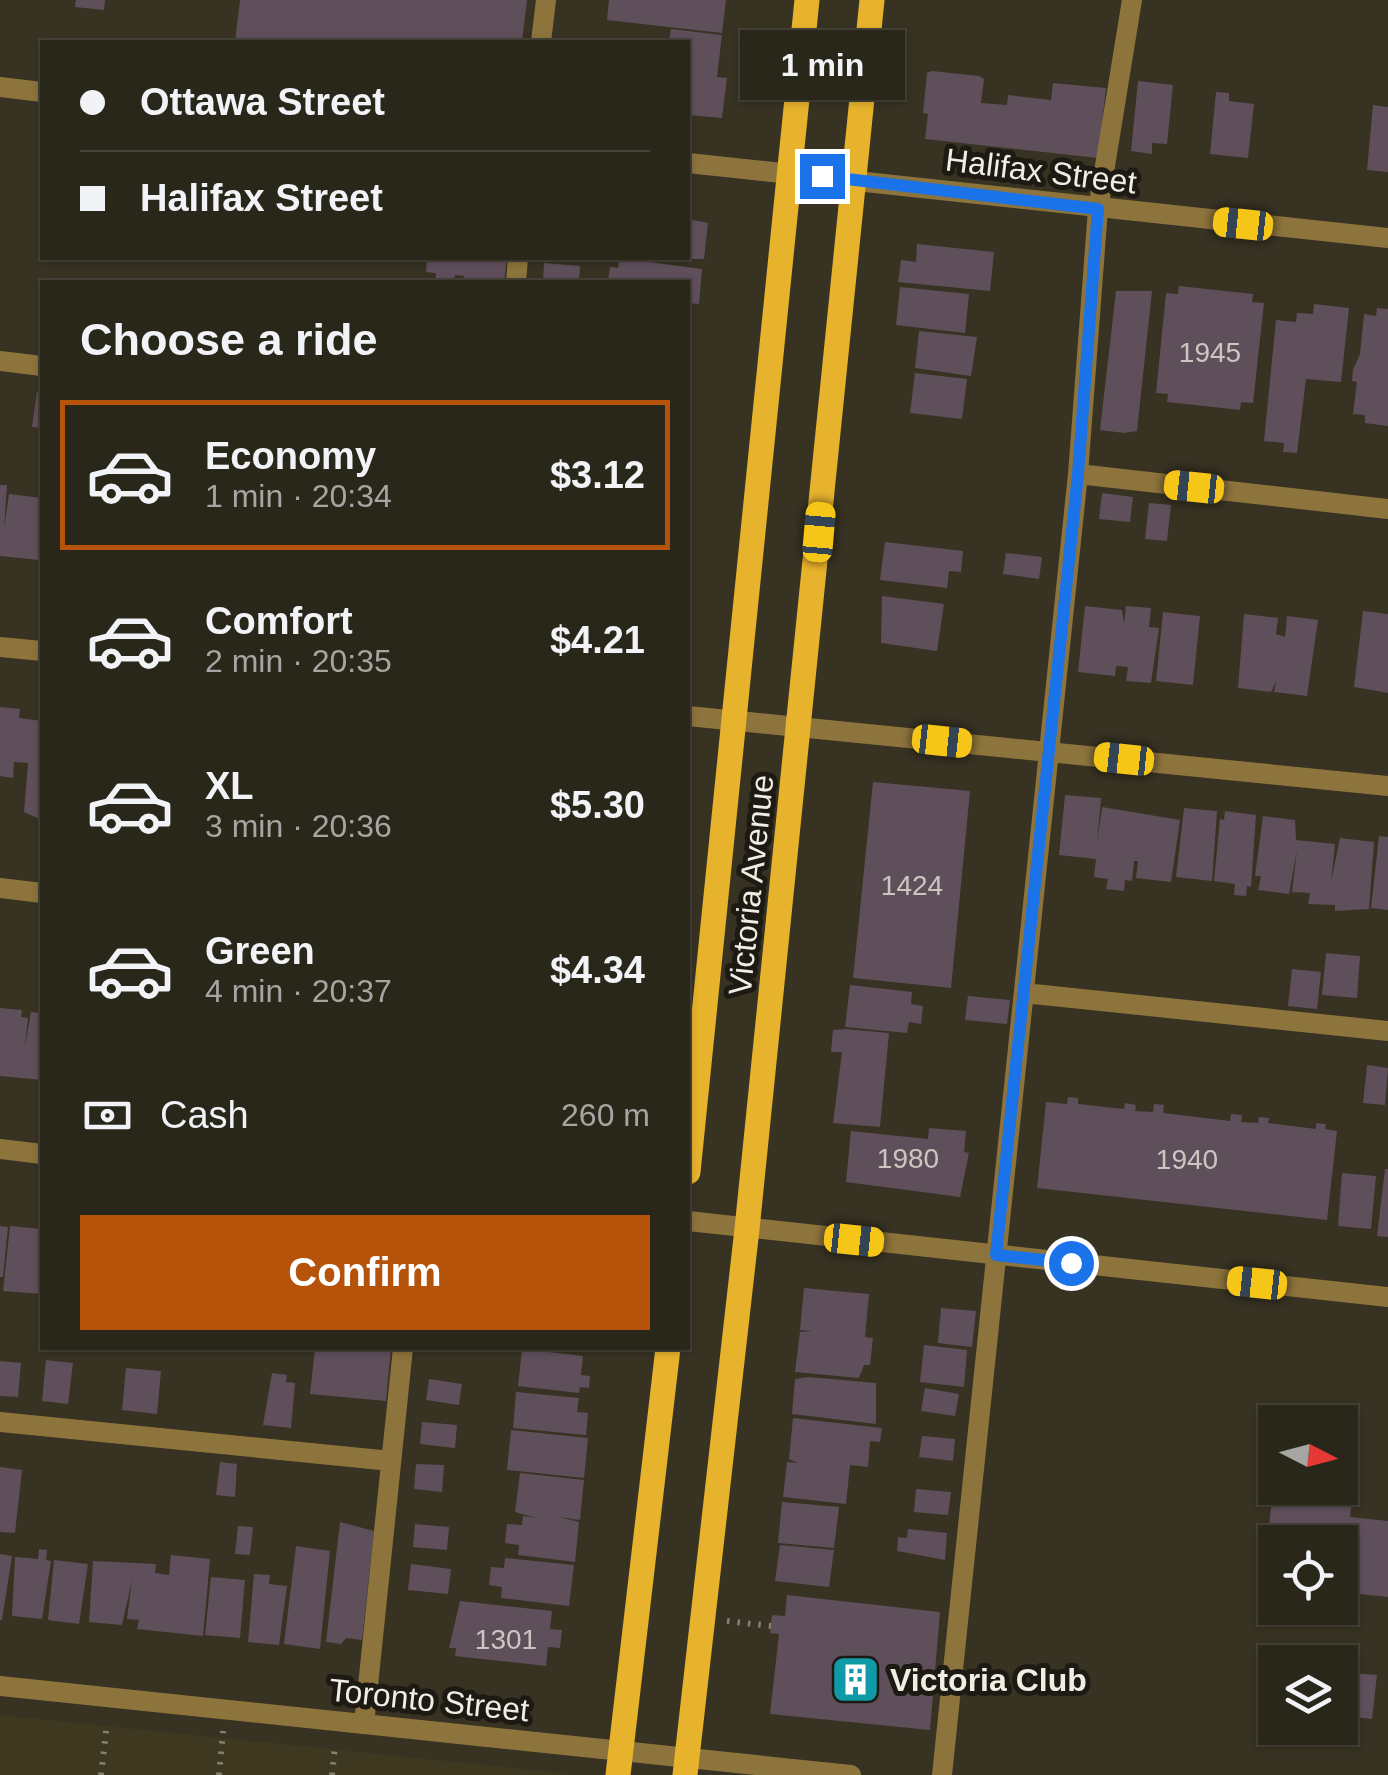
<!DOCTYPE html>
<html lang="en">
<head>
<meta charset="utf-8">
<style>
  :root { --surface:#29261a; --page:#353227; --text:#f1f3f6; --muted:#a5a5a2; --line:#454339; --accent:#b45309 }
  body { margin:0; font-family:Helvetica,sans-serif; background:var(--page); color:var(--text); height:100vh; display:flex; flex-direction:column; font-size:38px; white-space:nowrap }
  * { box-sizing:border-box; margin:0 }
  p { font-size:32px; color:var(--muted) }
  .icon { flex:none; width:55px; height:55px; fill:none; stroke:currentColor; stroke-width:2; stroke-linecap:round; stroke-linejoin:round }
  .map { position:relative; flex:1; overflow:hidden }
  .details { position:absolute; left:40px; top:280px; width:650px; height:1070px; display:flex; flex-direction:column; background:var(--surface); border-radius:0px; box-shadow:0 2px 8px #0004,0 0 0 2px var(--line) }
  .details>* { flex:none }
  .guide { position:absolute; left:40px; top:40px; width:650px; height:220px; border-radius:0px; box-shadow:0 2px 8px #0004,0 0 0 2px var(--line); display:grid; align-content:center; height:220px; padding:0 40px; background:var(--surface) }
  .needle { width:65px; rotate:96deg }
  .buttons { position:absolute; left:1258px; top:1405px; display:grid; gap:20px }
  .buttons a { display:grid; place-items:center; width:100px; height:100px; border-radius:0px; background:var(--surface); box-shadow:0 2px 8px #0004,0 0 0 2px var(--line); font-size:50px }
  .end { position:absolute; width:45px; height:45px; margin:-22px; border:12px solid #1a73e8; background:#fff; box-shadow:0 0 0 5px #fff }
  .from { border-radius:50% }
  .bubble { position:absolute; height:70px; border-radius:0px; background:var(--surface); box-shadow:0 2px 8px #0004,0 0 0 2px var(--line); font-size:32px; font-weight:700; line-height:70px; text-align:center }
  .car { position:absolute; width:30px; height:60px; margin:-30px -15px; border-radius:12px; box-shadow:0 0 8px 2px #0007; background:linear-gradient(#f5c518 24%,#345 0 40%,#f5c518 0 76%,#345 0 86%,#f5c518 0) }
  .guide b { display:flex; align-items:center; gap:35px; height:95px; font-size:38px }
  .guide b+b { border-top:2px solid var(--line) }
  .guide i { width:25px; height:25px; background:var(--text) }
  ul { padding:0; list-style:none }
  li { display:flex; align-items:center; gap:30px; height:150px; margin:0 20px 15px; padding:0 20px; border:5px solid transparent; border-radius:0px }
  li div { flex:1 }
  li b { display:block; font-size:38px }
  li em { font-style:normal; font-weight:700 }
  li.on { border-color:var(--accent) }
  li>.icon { width:90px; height:90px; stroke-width:1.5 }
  h2 { padding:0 40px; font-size:45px; line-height:120px }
  .pay { display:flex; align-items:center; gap:25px; height:110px; padding:0 40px; font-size:38px }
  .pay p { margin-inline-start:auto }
  .button { display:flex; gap:20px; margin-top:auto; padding:20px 40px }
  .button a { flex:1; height:115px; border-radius:0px; background:var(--accent); color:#fff; font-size:40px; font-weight:700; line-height:115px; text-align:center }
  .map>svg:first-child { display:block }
</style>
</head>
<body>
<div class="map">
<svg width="1388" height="1775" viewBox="0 0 1388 1775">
  <rect width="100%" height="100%" fill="#373222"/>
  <path fill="#3e3820" d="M0,1715L553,1772L568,1775H0Z"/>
  <path fill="#5f4f5b" d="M76,0H105L104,10L75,7Z
    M240,0H527L522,42H235Z
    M609,0H726L722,33L607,20Z
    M671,29L722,35L717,77L727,78L722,118L688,115V42H669Z
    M932,71L979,76L984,79L981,103L1007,105L1008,95L1051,100L1053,83L1106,88L1098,158L925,139L928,114L923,113L927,73Z
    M1138,81L1173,85L1167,144L1152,143V154L1131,151Z
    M1216,92L1229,93V101L1254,104L1248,158L1210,154Z
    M1373,105L1388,107V172L1367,170Z
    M688,219L708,223L704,259H688Z
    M917,244L994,252L990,291L898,282L901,260L916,262Z
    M427,258H507L504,282H463L464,276L455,275L454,282H435L436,273L426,272Z
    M619,258L702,269L699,304L688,303V282H608L610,267L618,268Z
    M544,263L580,266L579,282H543Z
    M1179,286L1253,294L1252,302L1264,303L1253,403L1241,402L1240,410L1167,402L1168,394L1156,393L1166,293L1178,294Z
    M900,287L969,294L965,333L896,325Z
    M1116,291H1152L1137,431L1124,433L1100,430Z
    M1314,304L1349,308L1341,382L1306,379L1297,453L1283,452L1284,443L1264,441L1276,320L1296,322L1297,313L1313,314Z
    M1377,308L1388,309V426L1365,423V415L1353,414L1357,382L1352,381L1353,370L1360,354L1364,314L1376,316Z
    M919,331L977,337L971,376L915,368Z
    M915,373L967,379L962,419L910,413Z
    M37,392L42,393V428L32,427Z
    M0,485H7L4,528L9,494L42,498L39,560L0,556Z
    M1102,493L1133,497L1130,522L1099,519Z
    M1149,503L1171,505L1167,541L1145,539Z
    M885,542L963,551L961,572L949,571L947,588L880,580Z
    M1006,553L1042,557L1039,579L1003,574Z
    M882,596L944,604L937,651L881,643Z
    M1085,606L1122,610L1124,624L1126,606L1151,608L1149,627L1159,628L1151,683L1126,681L1128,667L1116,666L1115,676L1078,672Z
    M1363,611L1388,614V693L1354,687Z
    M1163,612L1200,616L1193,685L1156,681Z
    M1244,614L1278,618L1276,634L1285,637L1287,616L1318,620L1307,696L1274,692L1276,682L1271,692L1238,688Z
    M0,707L20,709L19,718L42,721V820L24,812L28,763L14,762L13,778L0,776Z
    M873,782L970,791L951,988L853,978Z
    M1065,795L1101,798L1097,844L1102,807L1180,820L1171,882L1136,878L1138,861H1134L1132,881L1125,880L1124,891L1106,889L1108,879L1094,877L1096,859L1059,855Z
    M1184,808L1217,811L1212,881L1176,877Z
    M1225,811L1256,815L1251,887L1247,886L1246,896L1234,895L1235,884L1214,881L1220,819L1224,820Z
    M1263,816L1295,820L1296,840L1335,844L1331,882L1340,838L1374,842L1369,909L1335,911V905L1308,904L1310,893L1292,892L1297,850L1289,894L1258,890L1261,876H1255Z
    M1379,836L1388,837V910L1371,908Z
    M1326,953L1360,956L1357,998L1322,995Z
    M1292,969L1321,972L1317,1009L1288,1006Z
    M850,985L912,992L911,1004L923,1006L921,1024L909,1022L907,1033L845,1027Z
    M968,996L1010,1000L1007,1024L965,1020Z
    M0,1008L22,1010L21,1017L28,1018L25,1047L31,1012L42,1013V1080L0,1076Z
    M845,1029L889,1033L880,1127L833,1123L842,1052H831L833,1030Z
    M1367,1065L1388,1068L1385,1105L1363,1103Z
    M1068,1097L1078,1098V1104L1124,1109L1125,1103L1136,1105L1135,1111L1153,1112L1154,1104L1164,1105L1163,1113L1230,1121L1231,1114L1242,1115L1241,1122L1258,1123L1259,1117L1269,1118L1268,1123L1316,1129V1123L1326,1124L1325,1129L1337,1131L1327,1220L1037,1188L1046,1102L1067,1104Z
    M929,1128L966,1131L964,1152L969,1153L960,1197L846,1182L851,1131L928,1139Z
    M1385,1169H1388V1237L1377,1236Z
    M1342,1173L1376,1176L1371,1229L1338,1226Z
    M0,1226L8,1227L3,1277H0Z
    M10,1226L42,1229L41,1294L3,1291Z
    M804,1288L869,1294L865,1337L873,1338L870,1365H864L859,1378L795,1372L800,1332L812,1331L800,1330Z
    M941,1308L976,1311L972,1347L938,1343Z
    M924,1345L967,1350L964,1387L920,1382Z
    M315,1348H391L386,1401L310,1394Z
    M522,1349L583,1356L581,1375L590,1376L589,1388L580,1387L579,1393L518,1386Z
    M46,1360L73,1363L68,1404L42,1401Z
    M0,1361L21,1363L18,1397L0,1396Z
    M126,1368L161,1371L157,1414L122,1410Z
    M272,1373L287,1375L286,1382L295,1383L291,1428L263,1425Z
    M808,1377L876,1383V1424L792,1414L795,1379Z
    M429,1379L462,1384L459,1405L426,1400Z
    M925,1388L959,1394L955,1416L921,1411Z
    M516,1392L579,1398L577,1412L588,1413L586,1435L513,1428Z
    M793,1418L882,1428L880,1442L870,1441L868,1467L850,1465L846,1504L783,1497L787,1462L798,1463L789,1459Z
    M422,1422L457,1425L455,1448L420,1444Z
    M511,1430L588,1438L584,1478L507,1470Z
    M922,1436L955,1439L953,1461L919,1457Z
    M1340,1456L1356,1457L1350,1517L1388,1521V1597L1340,1592V1542H1275V1585L1263,1583L1273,1488H1340Z
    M220,1462L237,1464L235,1497L216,1495Z
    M416,1464L444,1465L442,1492L414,1489Z
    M0,1467L22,1470L15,1533L0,1532Z
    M520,1473L584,1480L580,1520L559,1517L579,1522L575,1562L518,1555L519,1545L505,1543L507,1524L522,1525L523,1516L536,1518L515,1512Z
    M916,1489L951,1492L948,1515L914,1512Z
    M782,1502L839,1507L834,1548L778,1543Z
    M340,1522L374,1531L362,1640L346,1638L341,1644L326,1642Z
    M415,1524L449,1527L447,1550L413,1547Z
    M238,1526L253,1527L250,1555L235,1554Z
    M908,1529L947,1533L945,1560L897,1551L898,1537L907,1538Z
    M780,1545L834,1550L829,1587L775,1581Z
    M296,1546L330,1551L320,1649L284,1644Z
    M39,1549L47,1550L46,1560L51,1561L42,1619L12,1616L15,1557L38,1559Z
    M0,1554L12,1556L2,1620H0Z
    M171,1555L210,1559L203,1636L137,1629L139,1620L127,1619L132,1580L122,1625L89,1622L93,1561L156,1564L155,1573L169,1575Z
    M505,1558L574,1565L569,1606L501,1598L502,1587L489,1585L491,1567L504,1568Z
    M54,1560L88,1564L79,1624L48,1620Z
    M411,1564L451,1569L448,1594L408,1590Z
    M254,1574L270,1575L269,1584L287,1586L279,1645L248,1642Z
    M211,1577L245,1580L240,1638L205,1635Z
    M787,1595L940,1612L930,1730L770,1714L779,1634L770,1633L772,1615L785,1616Z
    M460,1601L552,1611L550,1629L562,1630L560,1648L548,1647L546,1666L455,1656L456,1648H449Z
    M1300,1645L1351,1650L1349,1673L1377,1675L1372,1719L1344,1716L1342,1737L1291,1732L1292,1728H1340V1662H1298Z"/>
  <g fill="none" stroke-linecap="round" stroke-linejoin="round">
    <path stroke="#848072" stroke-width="6" stroke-dasharray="2.5 8" stroke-linecap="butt" d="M727,1621L771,1626
      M101,1775L107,1723
      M219,1775L223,1731
      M332,1775L335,1746"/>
    <path stroke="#8d733c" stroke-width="20" d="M541,42L546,0
      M516,282L518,258
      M0,361L42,366
      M1078,474L1388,509
      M0,888L42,893
      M1024,993L1388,1031
      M0,1422L391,1461
      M364,1724L403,1348
      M942,1775L1078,474L1098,209L1132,0"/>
    <path stroke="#8d733c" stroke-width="20" d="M0,87L42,92
      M688,163L1388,238
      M0,647L42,651
      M688,716L1388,786
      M0,1149L42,1154
      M688,1221L1388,1297
      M0,1686L851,1775"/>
    <path stroke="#e7b22c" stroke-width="25" d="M688,1172L807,0
      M618,1775L668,1348
      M685,1775L747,1229L872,0"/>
  </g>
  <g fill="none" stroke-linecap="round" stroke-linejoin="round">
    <path stroke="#1a73e8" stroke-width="12" d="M822,176L1098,209L1078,474L996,1255L1071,1263"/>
  </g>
  <defs>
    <symbol id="building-square" viewBox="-11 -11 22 22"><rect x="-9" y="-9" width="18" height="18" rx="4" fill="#0f9aa8" stroke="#1c1a13"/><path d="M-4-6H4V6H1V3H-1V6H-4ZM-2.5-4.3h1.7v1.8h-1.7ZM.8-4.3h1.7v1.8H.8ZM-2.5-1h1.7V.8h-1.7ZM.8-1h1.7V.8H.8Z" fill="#fff"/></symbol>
  </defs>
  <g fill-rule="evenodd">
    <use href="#building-square" x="828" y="1652" width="55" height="55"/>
  </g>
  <g text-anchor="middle" stroke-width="10" stroke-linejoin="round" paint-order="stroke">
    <g font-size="28" fill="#ccc6c1">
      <text x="1210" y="362">1945</text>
      <text x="912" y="895">1424</text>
      <text x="908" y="1168">1980</text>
      <text x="1187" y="1169">1940</text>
      <text x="506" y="1649">1301</text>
    </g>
    <g font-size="32" fill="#f0ede3" stroke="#1c1a13">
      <text transform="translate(1041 171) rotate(7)" y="11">Halifax Street</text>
      <text transform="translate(751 885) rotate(-84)" y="11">Victoria Avenue</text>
      <text transform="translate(429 1700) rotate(6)" y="11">Toronto Street</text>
    </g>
    <g font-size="32" font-weight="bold" fill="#f0ede3" stroke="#1c1a13" text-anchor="start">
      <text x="890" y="1691">Victoria Club</text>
    </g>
  </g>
</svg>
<div class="buttons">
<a><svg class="needle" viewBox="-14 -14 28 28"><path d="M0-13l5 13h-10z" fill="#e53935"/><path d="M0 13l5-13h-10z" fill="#a5a5a2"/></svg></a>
<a><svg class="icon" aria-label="locate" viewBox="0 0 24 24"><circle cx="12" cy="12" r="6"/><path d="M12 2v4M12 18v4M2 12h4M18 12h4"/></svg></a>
<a><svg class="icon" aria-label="layers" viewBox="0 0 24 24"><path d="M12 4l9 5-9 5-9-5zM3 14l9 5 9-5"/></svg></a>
</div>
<i class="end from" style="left:1071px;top:1263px"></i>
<i class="end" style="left:822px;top:176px"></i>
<div class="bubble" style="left:740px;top:30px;width:165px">1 min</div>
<i class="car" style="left:1243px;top:224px;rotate:276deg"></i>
<i class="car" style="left:1194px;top:487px;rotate:276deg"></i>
<i class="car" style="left:819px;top:532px;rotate:5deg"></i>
<i class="car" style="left:942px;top:741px;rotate:96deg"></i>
<i class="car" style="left:1124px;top:759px;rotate:276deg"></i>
<i class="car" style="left:854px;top:1240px;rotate:96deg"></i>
<i class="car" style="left:1257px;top:1283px;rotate:276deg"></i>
<div class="guide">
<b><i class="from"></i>Ottawa Street</b>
<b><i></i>Halifax Street</b>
</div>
<section class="details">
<h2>Choose a ride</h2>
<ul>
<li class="on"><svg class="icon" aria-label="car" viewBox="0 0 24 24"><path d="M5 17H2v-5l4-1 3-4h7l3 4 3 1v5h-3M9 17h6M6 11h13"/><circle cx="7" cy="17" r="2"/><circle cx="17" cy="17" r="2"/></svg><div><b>Economy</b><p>1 min · 20:34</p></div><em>$3.12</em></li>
<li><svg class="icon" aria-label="car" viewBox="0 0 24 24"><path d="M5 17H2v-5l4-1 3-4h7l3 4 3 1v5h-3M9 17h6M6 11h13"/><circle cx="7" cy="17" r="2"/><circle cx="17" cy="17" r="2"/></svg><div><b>Comfort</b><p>2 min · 20:35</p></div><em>$4.21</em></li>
<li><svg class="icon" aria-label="car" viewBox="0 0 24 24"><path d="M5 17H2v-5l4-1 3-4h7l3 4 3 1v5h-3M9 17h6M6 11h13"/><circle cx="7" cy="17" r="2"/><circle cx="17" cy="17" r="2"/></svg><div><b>XL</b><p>3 min · 20:36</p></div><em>$5.30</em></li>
<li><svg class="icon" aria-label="car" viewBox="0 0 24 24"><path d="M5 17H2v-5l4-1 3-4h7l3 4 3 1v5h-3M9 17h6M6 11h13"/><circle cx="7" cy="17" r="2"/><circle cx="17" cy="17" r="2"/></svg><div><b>Green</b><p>4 min · 20:37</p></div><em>$4.34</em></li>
</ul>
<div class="pay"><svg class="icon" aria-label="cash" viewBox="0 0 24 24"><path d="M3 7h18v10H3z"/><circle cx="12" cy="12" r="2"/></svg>Cash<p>260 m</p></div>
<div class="button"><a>Confirm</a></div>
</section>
</div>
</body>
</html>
